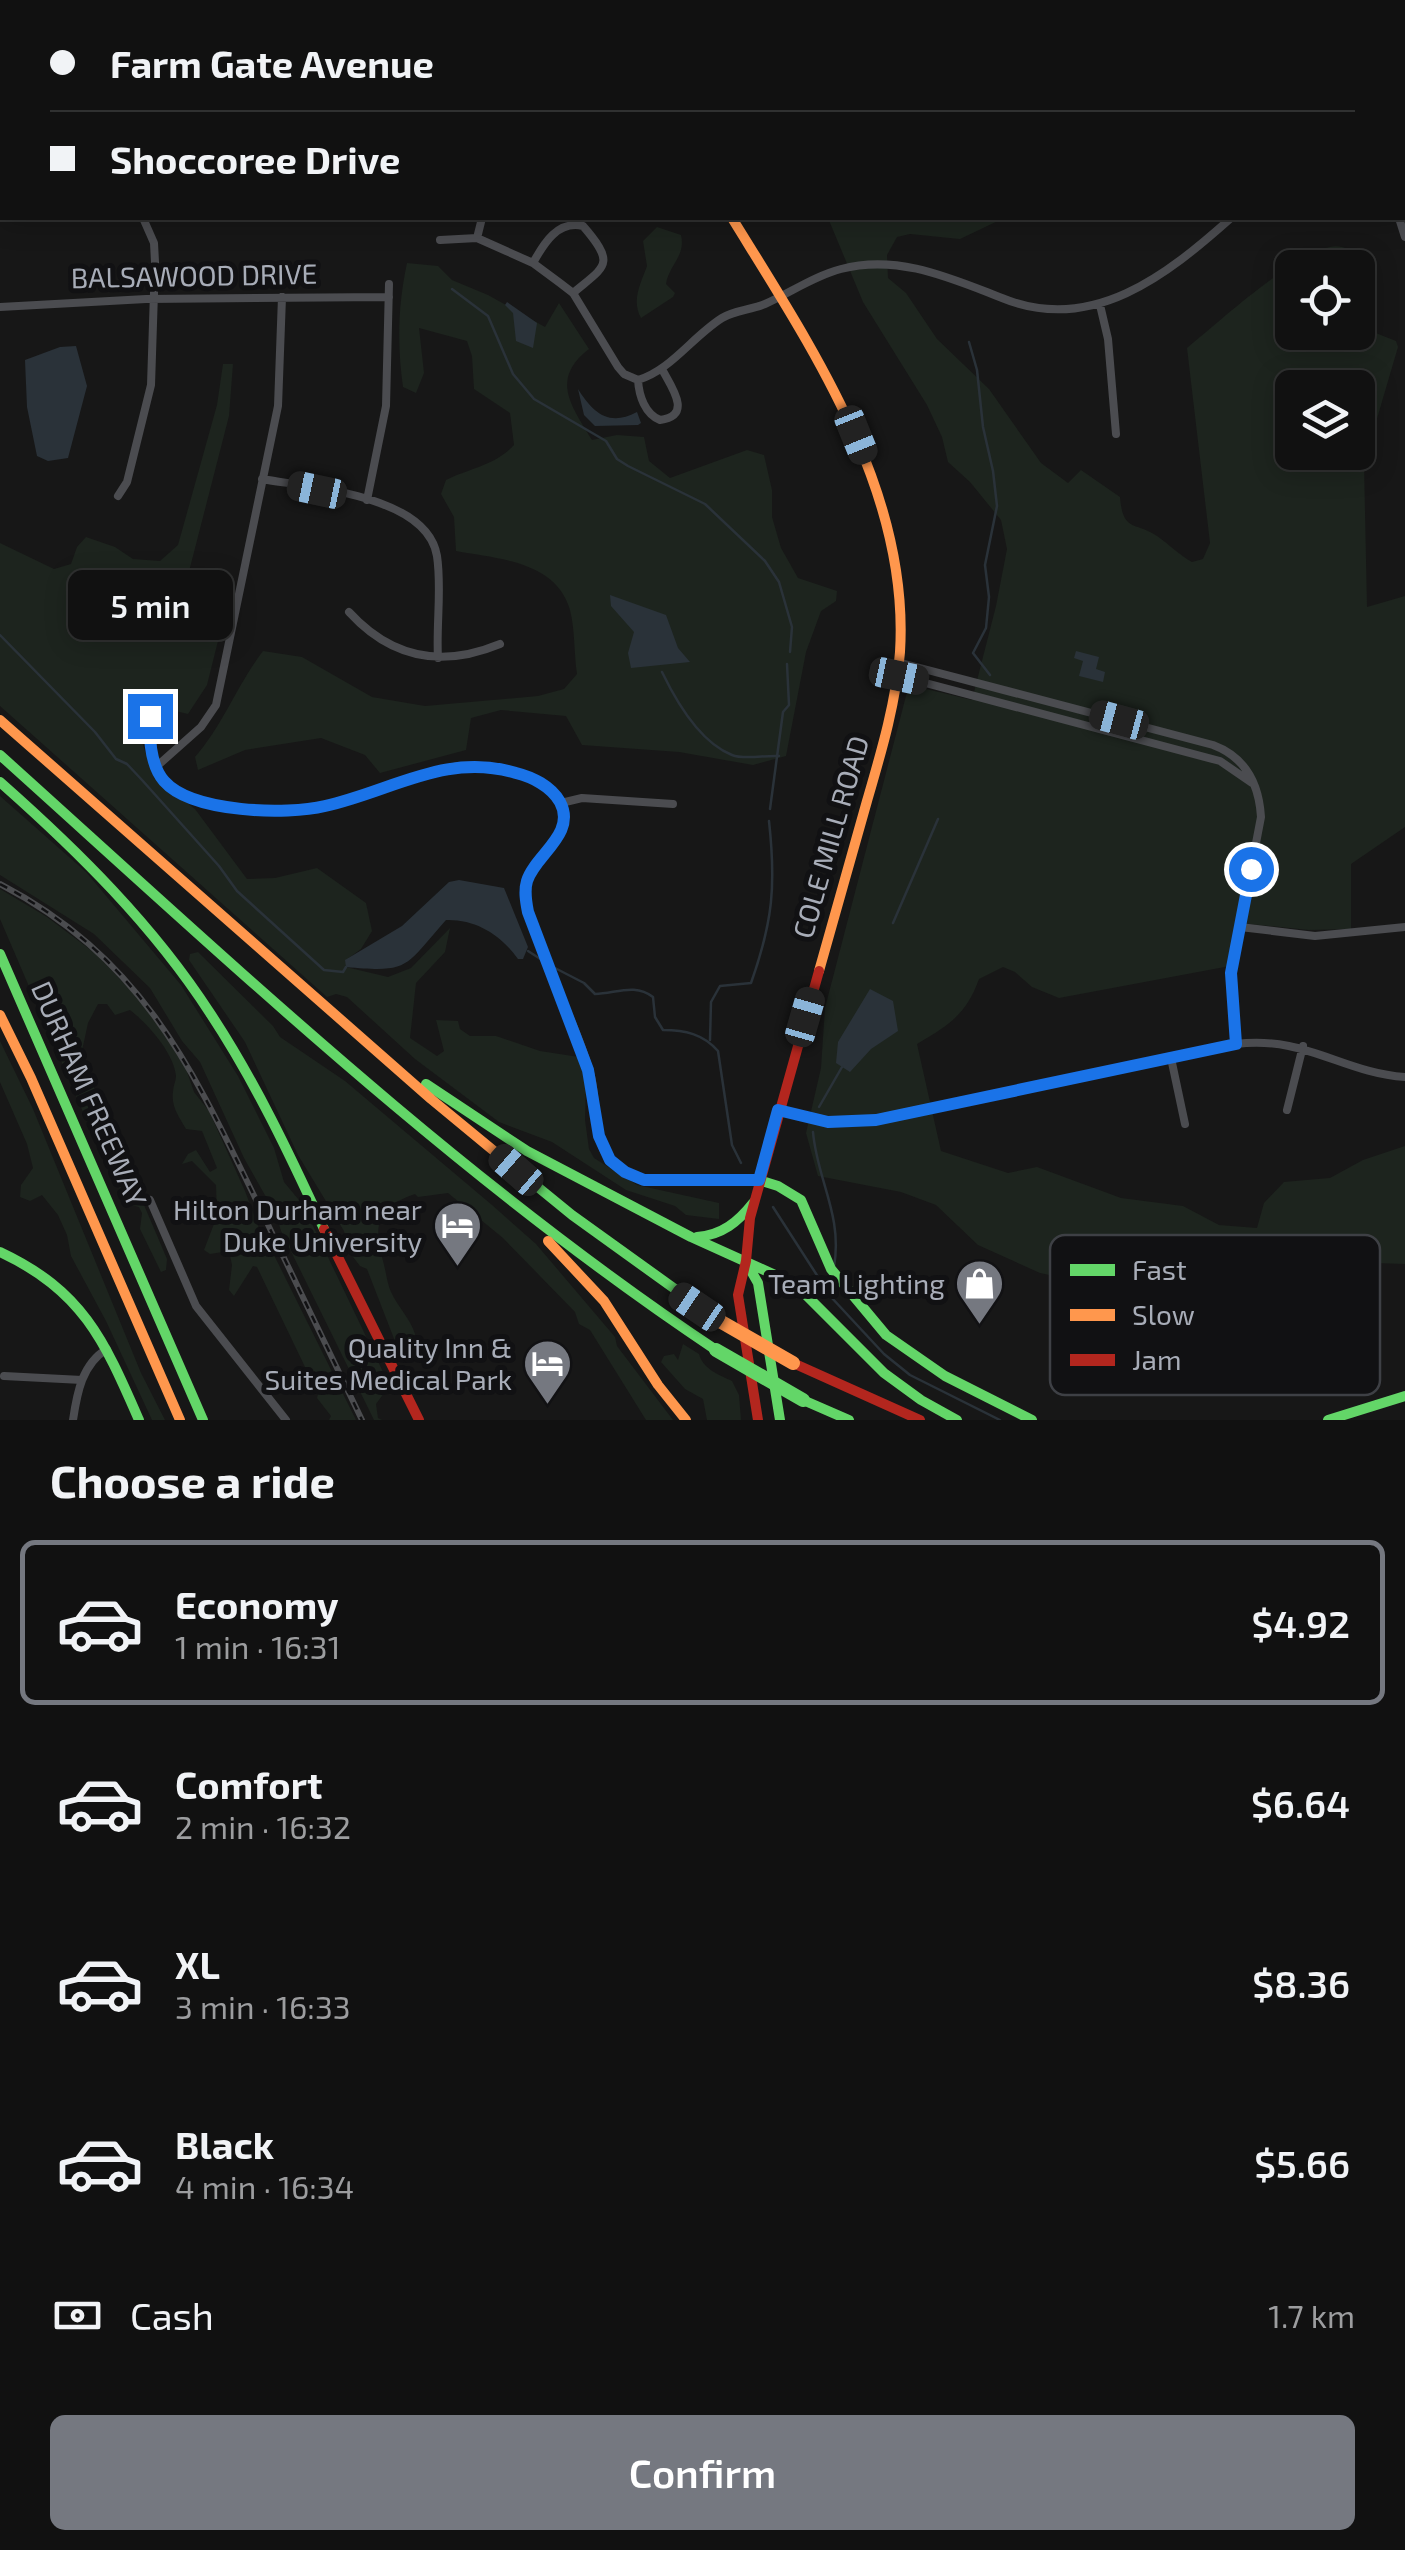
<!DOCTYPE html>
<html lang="en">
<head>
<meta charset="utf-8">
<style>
  :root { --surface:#111; --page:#1e1f1f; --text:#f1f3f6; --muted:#9c9d9f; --line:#303131; --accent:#757880 }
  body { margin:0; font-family:"Exo 2",sans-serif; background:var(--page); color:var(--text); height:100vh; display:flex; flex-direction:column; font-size:38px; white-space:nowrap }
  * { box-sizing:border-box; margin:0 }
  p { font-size:32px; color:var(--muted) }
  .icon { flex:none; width:55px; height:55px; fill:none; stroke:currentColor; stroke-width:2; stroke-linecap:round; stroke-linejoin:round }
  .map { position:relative; height:1420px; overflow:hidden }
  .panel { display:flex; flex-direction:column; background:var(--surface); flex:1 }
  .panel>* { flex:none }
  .guide { position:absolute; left:0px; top:0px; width:1405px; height:220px; box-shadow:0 5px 25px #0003,0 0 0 2px var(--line); display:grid; align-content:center; height:220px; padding:0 50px; background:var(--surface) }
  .tools { position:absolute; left:1275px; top:250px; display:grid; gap:20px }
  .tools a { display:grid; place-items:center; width:100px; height:100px; border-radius:15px; background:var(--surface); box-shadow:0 5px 25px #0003,0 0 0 2px var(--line); font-size:50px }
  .end { position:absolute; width:45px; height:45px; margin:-22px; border:12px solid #1a73e8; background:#fff; box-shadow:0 0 0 5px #fff }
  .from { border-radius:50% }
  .bubble { position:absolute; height:70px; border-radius:15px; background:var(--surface); box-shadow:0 5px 25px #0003,0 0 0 2px var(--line); font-size:32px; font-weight:600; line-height:70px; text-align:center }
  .car { position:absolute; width:30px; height:60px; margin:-30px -15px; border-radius:12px; box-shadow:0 0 8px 2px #0007; background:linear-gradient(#222 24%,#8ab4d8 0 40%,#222 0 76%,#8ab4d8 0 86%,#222 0) }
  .guide b { display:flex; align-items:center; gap:35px; height:95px; font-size:38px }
  .guide b+b { border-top:2px solid var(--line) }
  .guide i { width:25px; height:25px; background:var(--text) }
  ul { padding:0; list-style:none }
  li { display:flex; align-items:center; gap:30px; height:165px; margin:0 20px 15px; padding:0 30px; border:5px solid transparent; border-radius:15px }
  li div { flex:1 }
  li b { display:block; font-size:38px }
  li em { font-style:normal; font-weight:600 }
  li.selected { border-color:var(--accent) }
  li>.icon { width:90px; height:90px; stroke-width:1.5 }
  h2 { padding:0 50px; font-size:45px; line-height:120px }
  .pay { display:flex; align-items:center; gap:25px; height:110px; padding:0 50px; font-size:38px }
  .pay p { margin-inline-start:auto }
  .action { display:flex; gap:20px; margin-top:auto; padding:20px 50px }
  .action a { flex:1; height:115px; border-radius:15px; background:var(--accent); color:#fff; font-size:40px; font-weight:600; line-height:115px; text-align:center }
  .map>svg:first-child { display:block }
</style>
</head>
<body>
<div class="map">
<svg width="1405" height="1420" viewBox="0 0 1405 1420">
  <rect width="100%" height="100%" fill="#171717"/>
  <path fill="#1d241e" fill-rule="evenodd" d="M828,218H1004L960,239L910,234L897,237L887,255L888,278L906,293L937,339L989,389L1041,463L1068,483L1081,470L1120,497C1123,533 1135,521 1157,536C1169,544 1179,555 1192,562L1203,559L1210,543L1187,348C1220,321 1292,255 1330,247C1341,244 1352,250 1359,258L1358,277V268H1292V332H1358V326L1396,341L1398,347L1364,463L1367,607L1405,596V827L1351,864V929L1309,930L1239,923L1230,966L1059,998L1032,987L1015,972L1003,967L979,979C966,1015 949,1025 917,1044L941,1151L1008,1173L1037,1167L1121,1198L1183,1206L1219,1225L1257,1228L1264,1203L1284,1182L1330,1178L1363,1160L1405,1146V1264L1345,1262L1249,1295L1236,1279L1206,1277L1183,1284L1114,1289L1040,1273L978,1245L936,1205L901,1192L818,1176L806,1133L821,1068L825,1008L907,692L918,687L972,700L996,606L1007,549L1001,520L970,482L948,462L942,437L927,405L863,302ZM1292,388H1358V452H1292Z
    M657,227L681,235C686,256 669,265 666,284L675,293L673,297L641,318C631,300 641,283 647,266L643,241Z
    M407,263L438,266L452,280L488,295L545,327L559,303L589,349C550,379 571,405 592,440L617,435L644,437L649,461L670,478L747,450L764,455L772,490V517L781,548L798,578L837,591L836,601L821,611L806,652L786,756L753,765L679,752L582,745L566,716L501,710L471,718L466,750L380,773L365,755L321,738L245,750L198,770L195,757C223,725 237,685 263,651L302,657L372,697L425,706L538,696L564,689L577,674C574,654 575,629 570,610C556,561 499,559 456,551L454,517L441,494L446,480C471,468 496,465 514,445L510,413L474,389L472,356L467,341L419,328L424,373L416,393L403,387C397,344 398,305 407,263Z
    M223,364H233L229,416L175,626L218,641L207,685L188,714L146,704L142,742L154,778L195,809L247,879L275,878L317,868L366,903L372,931L361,949L346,960V967L388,977L411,968L450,928L445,952L416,983L410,1038L437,1056L444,1051L436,1020L458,1021L460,1029L470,1036H496L540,1051L579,1057L586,1083L585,1120L589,1149L594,1158L637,1185L719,1203V1219L686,1215L675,1206L626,1190L552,1142L499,1122L415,1059L347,997L336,994L327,997L0,706V543L54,569L71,564L77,547L86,537L115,547L133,559L160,561L178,545L217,405Z
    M0,796L86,872L181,985L238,1076L274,1148L284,1182L303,1205L385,1376L387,1389L376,1404L378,1418L382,1420H374L281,1231L273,1204L266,1197L244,1158L200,1062L182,1041L150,988L94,934L0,875Z
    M0,889L47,917L96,954L151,1012L186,1069L194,1092L209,1111L245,1191L264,1242L271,1249L356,1420H329L331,1416L317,1398L318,1394L257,1267L253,1266L234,1296L229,1290L232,1265L229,1251L210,1254L204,1250L217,1216L216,1185L192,1161L182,1164L188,1154L196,1150L210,1172L217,1168L202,1131L186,1129C179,1117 171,1107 173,1092C173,1086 176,1081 176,1076C174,1053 147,1023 130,1010L115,1015L107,1004H98L88,1023L80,1060L102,1103L106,1129L118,1150L138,1200L144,1205L167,1259L166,1270L161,1272L140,1229L142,1213L139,1207L124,1203L110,1157L96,1142L0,919Z
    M198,952L273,1026L280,1037L345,1081L492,1205L536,1244L615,1337L617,1346L673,1420H646L590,1330L579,1324L575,1312L503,1238L448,1193L418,1197L415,1194C377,1207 373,1224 383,1261C386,1271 387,1283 391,1292C398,1307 410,1318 415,1334L413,1345L398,1349L367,1269L360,1266L350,1253L344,1231L298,1155L245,1042L189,960L190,954Z
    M0,1041L33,1109L141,1373L165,1420H152L106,1321L71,1256L67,1235L58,1215L42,1195L30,1201L20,1197L21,1185L33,1168L27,1144L0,1082Z
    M683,1344L699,1354C703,1369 719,1375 732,1381L739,1395L741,1420H707L703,1399L685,1389L661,1362L664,1356L674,1354L678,1360Z"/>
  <path fill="#2a3239" d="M507,302L537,323L533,348L516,341L513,313L505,305Z
    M76,346L87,386L68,458L48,461L37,456L27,407L25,360L60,347Z
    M578,389C593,413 609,427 637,412L641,423L638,425L595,426L584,415Z
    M610,595L666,615L678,648L690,662L631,668L628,653L634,632L611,606Z
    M1076,651L1099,657L1096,669L1105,672L1103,682L1079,676L1083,661L1074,658Z
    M459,880L504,888L528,947L523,959H518C501,935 476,919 446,920C404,967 411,973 346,967L345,960L402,926L449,882Z
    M870,989L893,1001L898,1031L871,1049L850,1072L836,1063L838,1042Z"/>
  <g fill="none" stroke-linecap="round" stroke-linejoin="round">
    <path stroke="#2a3239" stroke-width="2.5" d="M1352,0L1353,2
      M1402,73L1405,76
      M452,289L488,316L513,374L534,399L606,441L617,459L628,466L705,504L765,561L779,582L792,627L790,652
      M969,342L977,370L983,427L993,471L997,506L985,565L989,597L986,628L973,653L990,675
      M0,635L95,732L116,759L127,764L142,780L219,866L237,891L324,970L343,972L346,967
      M662,672C676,701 699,742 732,755C744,760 765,755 779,756
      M770,809L783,712L789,705L787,664
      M893,923L938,819
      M528,951L542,960
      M553,967L584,983L595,994C617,993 635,983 653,997L655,1017L663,1030C685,1030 703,1034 718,1051L732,1145L741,1163
      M710,1040L711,1002L720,986L751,983C773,921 776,885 769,821
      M819,1107L842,1067
      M813,1132C817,1180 843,1215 834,1267
      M773,1207L831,1297L884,1354L910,1375L1000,1420"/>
    <path stroke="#4b4c50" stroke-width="8" d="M195,0V2
      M333,0L335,2
      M882,0L891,2
      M1099,0L1100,2
      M132,2L142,0
      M866,2L867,0
      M0,34H2
      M0,110L2,109
      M1399,218L1405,237
      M477,238L482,218
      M440,240L477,238L533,263L560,283L573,293L618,367L624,374L638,380
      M533,263C544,243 558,220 583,226C617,265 605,266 573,293
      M1100,305L1108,339L1116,434
      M0,307L146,299L389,297
      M638,380C671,370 692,337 722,318C735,310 751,310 765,304C790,293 814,276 841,269C898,254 950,278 1002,298C1092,335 1167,275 1231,218
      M638,380C639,396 645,414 660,420C692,416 673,389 663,371
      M262,479C312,488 427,495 437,556C442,589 436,625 438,658
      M118,496L127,482L151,385L155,262L154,243L143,218
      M367,500L386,406L389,284
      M349,612C391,658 442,668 500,644
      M901,663L1213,745C1245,757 1259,784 1261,817L1231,973L1236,1044
      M899,676L1220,761L1252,783
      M150,716C148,736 150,764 164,781C191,814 285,815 323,807C371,798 412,772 461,766C483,764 507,768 528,776C542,782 561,795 563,812C567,846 526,860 525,892C525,907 531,922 536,935C552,983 578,1028 591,1076C597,1100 593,1128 604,1151C610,1162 620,1170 631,1176C656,1188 726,1177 759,1180
      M156,767L201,727L216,705L278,406L282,297
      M561,803L582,798L673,804
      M1240,927L1315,936L1405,927
      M1171,1058L1185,1124
      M1287,1110L1303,1046
      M779,1111L820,1120L860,1122L1236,1044C1304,1035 1343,1073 1405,1077
      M150,1200L196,1306L286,1420
      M4,1376L82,1380
      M73,1420C77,1393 82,1364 107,1349"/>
    <path stroke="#63d668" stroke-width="10" d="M0,755C230,962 458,1178 716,1350
      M0,782C78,851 153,925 210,1013C255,1081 290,1155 324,1229
      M0,954L203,1420
      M426,1084L527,1151L691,1237L795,1284L884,1373L921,1400L957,1420
      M523,1175L572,1215L718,1320
      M759,1180L778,1186L801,1200L831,1269L886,1335L945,1376L1032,1420
      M697,1237C722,1235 738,1222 753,1203
      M0,1252C83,1291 104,1340 139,1420
      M746,1262L758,1283L780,1420
      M803,1400L849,1420
      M1328,1420L1405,1396"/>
    <path stroke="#ff974d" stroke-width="10" d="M600,0L601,2
      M732,218C812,348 910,492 900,652C896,703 881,753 867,801C851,858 835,914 819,971
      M0,720L431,1099L523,1175
      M0,1015L31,1078L180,1420
      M548,1241L604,1301L658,1385L686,1420"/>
    <path stroke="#b3261e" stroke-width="10" d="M324,1229L419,1420
      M793,1363L920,1420
      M758,1420L738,1295L746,1261L750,1218L819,971"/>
    <defs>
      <path id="rail" d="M0,884C144,959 193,1070 260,1208C294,1279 328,1349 362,1420"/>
    </defs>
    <use href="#rail" stroke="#4b4c4f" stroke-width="6"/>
    <use href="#rail" stroke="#111113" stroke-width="2.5" stroke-dasharray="8" stroke-linecap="butt"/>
    <path stroke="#63d668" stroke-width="14" d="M716,1350L803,1400"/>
    <path stroke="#ff974d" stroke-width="14" d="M718,1320L793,1363"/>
  </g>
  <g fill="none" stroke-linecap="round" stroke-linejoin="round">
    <path stroke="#1a73e8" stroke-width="12" d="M150,716C149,737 150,765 164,781C192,813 287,815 325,806C392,791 446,752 516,773C532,777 551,786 560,802C577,834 535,855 527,881C524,891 526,902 528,912L588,1070L599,1136L610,1160L625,1172L644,1180H759L778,1110L828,1122L876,1120L1236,1044L1231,973L1251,869"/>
  </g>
  <defs>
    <symbol id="hotel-pin" viewBox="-11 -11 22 30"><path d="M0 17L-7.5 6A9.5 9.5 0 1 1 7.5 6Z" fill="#757880" stroke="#111113"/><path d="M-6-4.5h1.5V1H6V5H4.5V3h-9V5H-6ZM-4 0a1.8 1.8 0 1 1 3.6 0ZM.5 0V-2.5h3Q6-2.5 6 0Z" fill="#fff"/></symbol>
    <symbol id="shop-pin" viewBox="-11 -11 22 30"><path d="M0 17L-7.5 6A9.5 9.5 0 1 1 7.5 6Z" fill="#757880" stroke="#111113"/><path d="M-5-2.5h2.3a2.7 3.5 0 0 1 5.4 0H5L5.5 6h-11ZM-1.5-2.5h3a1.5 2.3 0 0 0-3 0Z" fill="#fff"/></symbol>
  </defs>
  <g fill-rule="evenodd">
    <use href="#hotel-pin" x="430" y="1198" width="55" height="75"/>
    <use href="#shop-pin" x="952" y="1256" width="55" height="75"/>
    <use href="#hotel-pin" x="520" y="1336" width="55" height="75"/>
  </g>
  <g text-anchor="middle" stroke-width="10" stroke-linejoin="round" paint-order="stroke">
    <g font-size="28" fill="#a8adb8" stroke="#111113">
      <text transform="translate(194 276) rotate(-1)" y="10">BALSAWOOD DRIVE</text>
      <text transform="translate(831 837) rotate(-74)" y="10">COLE MILL ROAD</text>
      <text transform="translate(89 1094) rotate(66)" y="10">DURHAM FREEWAY</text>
    </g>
    <g font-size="28" fill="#a8adb8" stroke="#111113" text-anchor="end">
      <text x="422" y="1220">Hilton Durham near<tspan x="422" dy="32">Duke University</tspan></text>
      <text x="945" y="1294">Team Lighting</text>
      <text x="512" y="1358">Quality Inn &amp;<tspan x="512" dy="32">Suites Medical Park</tspan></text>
    </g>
  </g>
  <rect x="1050" y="1235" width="330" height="160" rx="15" fill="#111113" stroke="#3e4045" stroke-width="2.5"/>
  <rect x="1070" y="1264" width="45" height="12" fill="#63d668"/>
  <rect x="1070" y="1309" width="45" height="12" fill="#ff974d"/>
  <rect x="1070" y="1354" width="45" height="12" fill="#b3261e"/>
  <g font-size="28" fill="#a8adb8">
    <text x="1132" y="1280">Fast</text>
    <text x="1132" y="1325">Slow</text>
    <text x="1132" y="1370">Jam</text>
  </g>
</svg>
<div class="tools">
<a><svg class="icon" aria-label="locate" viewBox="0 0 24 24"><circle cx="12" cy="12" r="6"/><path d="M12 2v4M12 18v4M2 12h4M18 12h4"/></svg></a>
<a><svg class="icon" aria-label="layers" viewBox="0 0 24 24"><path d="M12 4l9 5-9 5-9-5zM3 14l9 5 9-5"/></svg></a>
</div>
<i class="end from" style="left:1251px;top:869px"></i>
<i class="end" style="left:150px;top:716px"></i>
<div class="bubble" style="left:68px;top:570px;width:165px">5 min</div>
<i class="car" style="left:856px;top:435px;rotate:158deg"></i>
<i class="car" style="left:317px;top:490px;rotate:282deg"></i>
<i class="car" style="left:899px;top:676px;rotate:102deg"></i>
<i class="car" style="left:1119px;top:720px;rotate:285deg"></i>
<i class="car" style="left:805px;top:1017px;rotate:16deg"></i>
<i class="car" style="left:516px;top:1170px;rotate:311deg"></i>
<i class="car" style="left:697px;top:1307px;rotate:304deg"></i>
<div class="guide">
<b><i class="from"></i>Farm Gate Avenue</b>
<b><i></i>Shoccoree Drive</b>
</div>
</div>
<section class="panel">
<h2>Choose a ride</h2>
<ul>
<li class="selected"><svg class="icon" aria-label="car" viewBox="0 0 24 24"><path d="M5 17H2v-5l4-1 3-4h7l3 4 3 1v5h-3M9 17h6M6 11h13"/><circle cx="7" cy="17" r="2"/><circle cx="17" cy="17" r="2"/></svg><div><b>Economy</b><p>1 min · 16:31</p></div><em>$4.92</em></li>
<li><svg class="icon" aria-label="car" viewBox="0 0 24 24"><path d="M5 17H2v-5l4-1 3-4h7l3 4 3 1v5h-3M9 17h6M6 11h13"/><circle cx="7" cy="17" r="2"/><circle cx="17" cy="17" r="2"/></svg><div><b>Comfort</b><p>2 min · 16:32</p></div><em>$6.64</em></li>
<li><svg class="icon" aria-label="car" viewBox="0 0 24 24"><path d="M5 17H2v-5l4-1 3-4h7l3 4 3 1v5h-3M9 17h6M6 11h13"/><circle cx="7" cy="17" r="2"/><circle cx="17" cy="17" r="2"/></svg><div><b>XL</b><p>3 min · 16:33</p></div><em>$8.36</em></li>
<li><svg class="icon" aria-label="car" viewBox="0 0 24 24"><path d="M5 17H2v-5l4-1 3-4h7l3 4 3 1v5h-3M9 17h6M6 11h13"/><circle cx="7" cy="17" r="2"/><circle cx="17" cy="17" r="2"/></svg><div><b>Black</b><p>4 min · 16:34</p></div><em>$5.66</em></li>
</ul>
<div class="pay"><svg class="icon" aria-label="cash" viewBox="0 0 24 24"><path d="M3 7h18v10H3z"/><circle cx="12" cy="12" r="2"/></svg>Cash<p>1.7 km</p></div>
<div class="action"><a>Confirm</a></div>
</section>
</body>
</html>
